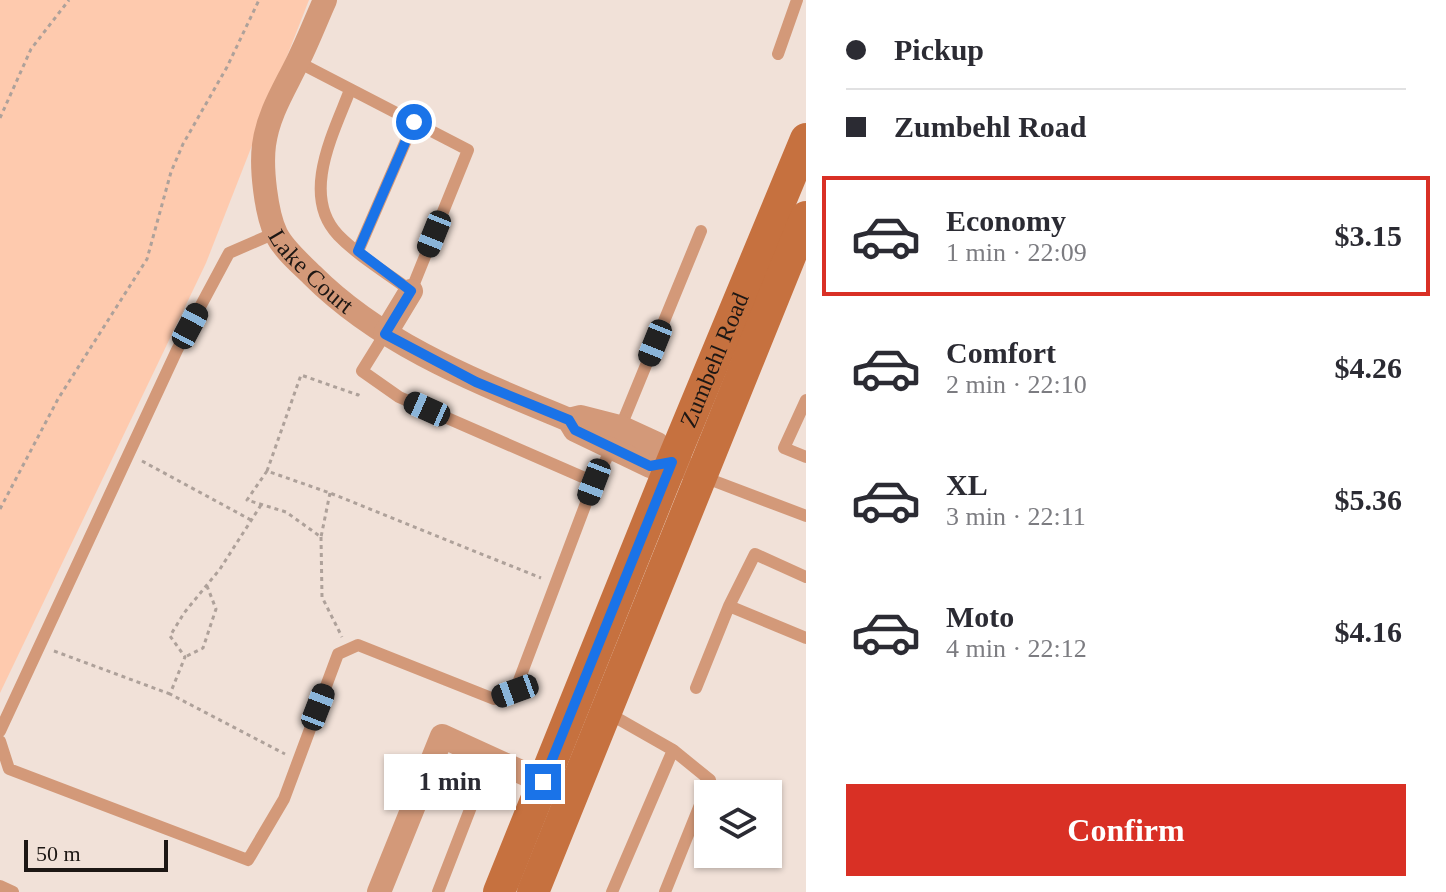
<!DOCTYPE html>
<html lang="en">
<head>
<meta charset="utf-8">
<style>
  :root { --surface:#fff; --page:#f2f2f3; --text:#2b2b33; --muted:#7c7c81; --line:#e1e1e2; --accent:#d93025 }
  body { margin:0; font-family:"Times New Roman",serif; background:var(--page); color:var(--text); height:100vh; display:flex; flex-direction:column; font-size:30px; white-space:nowrap }
  * { box-sizing:border-box; margin:0 }
  p { font-size:26px; color:var(--muted) }
  .icon { flex:none; width:44px; height:44px; fill:none; stroke:currentColor; stroke-width:2; stroke-linecap:round; stroke-linejoin:round }
  .map { position:relative; flex:1; overflow:hidden }
  .side { display:flex; flex-direction:column; background:var(--surface); width:640px }
  .side>* { flex:none }
  .banner { display:grid; align-content:center; height:176px; padding:0 40px; background:var(--surface) }
  .tools { position:absolute; left:694px; top:780px; display:grid; gap:16px }
  .tools a { display:grid; place-items:center; width:88px; height:88px; border-radius:0px; background:var(--surface); box-shadow:0 2px 6px #0004; font-size:40px }
  .scale { position:absolute; left:24px; bottom:20px; width:144px; box-sizing:border-box; padding-left:8px; border:4px solid #1d1714; border-top:0; font-size:22px; line-height:28px; white-space:nowrap; color:#1d1714; -webkit-text-stroke:6px #f1e1d8; paint-order:stroke }
  .end { position:absolute; width:36px; height:36px; margin:-18px; border:10px solid #1a73e8; background:#fff; box-shadow:0 0 0 4px #fff }
  .from { border-radius:50% }
  .bubble { position:absolute; height:56px; border-radius:0px; background:var(--surface); box-shadow:0 2px 6px #0004; font-size:26px; font-weight:700; line-height:56px; text-align:center }
  .car { position:absolute; width:24px; height:48px; margin:-24px -12px; border-radius:10px; box-shadow:0 0 6px 2px #0007; background:linear-gradient(#222 24%,#8ab4d8 0 40%,#222 0 76%,#8ab4d8 0 86%,#222 0) }
  .banner b { display:flex; align-items:center; gap:28px; height:76px; font-size:30px }
  .banner b+b { border-top:2px solid var(--line) }
  .banner i { width:20px; height:20px; background:var(--text) }
  ul { padding:0; list-style:none }
  li { display:flex; align-items:center; gap:24px; height:120px; margin:0 16px 12px; padding:0 24px; border:4px solid transparent; border-radius:0px }
  li div { flex:1 }
  li b { display:block; font-size:30px }
  li em { font-style:normal; font-weight:700 }
  li.selected { border-color:var(--accent) }
  li>.icon { width:72px; height:72px; stroke-width:1.5 }
  .button { display:flex; gap:16px; margin-top:auto; padding:16px 40px }
  .button a { flex:1; height:92px; border-radius:0px; background:var(--accent); color:#fff; font-size:32px; font-weight:700; line-height:92px; text-align:center }
  main { display:flex; flex:1; min-height:0 }
  .map>svg:first-child { display:block }
</style>
</head>
<body>
<main>
<div class="map">
<svg width="806" height="892" viewBox="0 0 806 892">
  <rect width="100%" height="100%" fill="#f1e1d8"/>
  <path fill="#fecaae" d="M0,0H309L206,263L0,693Z"/>
  <g fill="none" stroke-linecap="round" stroke-linejoin="round">
    <path stroke="#aea19a" stroke-width="3" stroke-dasharray="4 4" stroke-linecap="butt" d="M0,118L31,49L69,0
      M142,461L251,520
      M267,471L301,375L358,395L360,390
      M330,493L321,537L286,512L247,500L267,471L330,493L541,578
      M261,505L220,569L184,613L170,636L185,657L170,694L285,754
      M0,509L58,399L147,259L171,172L183,144L227,67L259,0
      M321,537L322,597L342,637
      M54,651L170,694
      M187,656L203,648L216,609L207,586"/>
    <path stroke="#d39979" stroke-width="12" d="M778,54L797,0
      M298,62L468,150L411,291C387,273 358,256 338,235C300,195 334,132 350,90
      M358,251L414,122
      M385,334L362,371L399,397L594,482
      M806,400L784,448L806,457
      M701,476L806,516
      M806,577L755,554L729,606L806,638
      M696,688L729,606
      M608,713L673,750L612,892
      M0,731L177,350L229,253L275,233
      M0,741L9,769L248,860L284,799L338,654L358,645L494,699L515,691L594,482L612,448L701,231
      M0,886L13,892
      M438,892L490,758
      M665,892L710,780L673,750"/>
    <g stroke="#d39979" stroke-width="24">
      <path id="s1" d="M325,0C316,20 308,41 298,61C285,88 268,114 264,145C261,168 266,213 276,234C284,250 300,263 312,275C383,346 478,382 569,420L575,430L650,466L672,462"/>
      <path d="M385,334L411,291"/>
      <path d="M569,420L581,417L620,427L657,444L672,462L683,467"/>
      <path d="M379,892L442,736L543,782"/>
    </g>
    <g stroke="#c6713f" stroke-width="32">
      <path id="s2" d="M499,892L672,462L806,139"/>
      <path d="M533,892L806,217"/>
    </g>
  </g>
  <g fill="none" stroke-linecap="round" stroke-linejoin="round">
    <path stroke="#1a73e8" stroke-width="10" d="M414,122L358,251L411,291L385,334L476,382L569,420L575,430L650,466L672,462L543,782"/>
  </g>
  <g text-anchor="middle" stroke-width="6" stroke-linejoin="round" paint-order="stroke">
    <g font-size="24" fill="#1d1714" stroke="#f1e1d8">
      <text dy="8" stroke="none"><textPath href="#s1" startOffset="300">Lake Court</textPath></text>
      <text dy="8" stroke="none"><textPath href="#s2" startOffset="574">Zumbehl Road</textPath></text>
    </g>
  </g>
</svg>
<div class="tools">
<a><svg class="icon" aria-label="layers" viewBox="0 0 24 24"><path d="M12 4l9 5-9 5-9-5zM3 14l9 5 9-5"/></svg></a>
</div>
<div class="scale">50 m</div>
<i class="end from" style="left:414px;top:122px"></i>
<i class="end" style="left:543px;top:782px"></i>
<div class="bubble" style="left:384px;top:754px;width:132px">1 min</div>
<i class="car" style="left:434px;top:234px;rotate:202deg"></i>
<i class="car" style="left:190px;top:326px;rotate:28deg"></i>
<i class="car" style="left:655px;top:343px;rotate:202deg"></i>
<i class="car" style="left:427px;top:409px;rotate:294deg"></i>
<i class="car" style="left:594px;top:482px;rotate:201deg"></i>
<i class="car" style="left:515px;top:691px;rotate:250deg"></i>
<i class="car" style="left:318px;top:707px;rotate:21deg"></i>
</div>
<section class="side">
<div class="banner">
<b><i class="from"></i>Pickup</b>
<b><i></i>Zumbehl Road</b>
</div>
<ul>
<li class="selected"><svg class="icon" aria-label="car" viewBox="0 0 24 24"><path d="M5 17H2v-5l4-1 3-4h7l3 4 3 1v5h-3M9 17h6M6 11h13"/><circle cx="7" cy="17" r="2"/><circle cx="17" cy="17" r="2"/></svg><div><b>Economy</b><p>1 min · 22:09</p></div><em>$3.15</em></li>
<li><svg class="icon" aria-label="car" viewBox="0 0 24 24"><path d="M5 17H2v-5l4-1 3-4h7l3 4 3 1v5h-3M9 17h6M6 11h13"/><circle cx="7" cy="17" r="2"/><circle cx="17" cy="17" r="2"/></svg><div><b>Comfort</b><p>2 min · 22:10</p></div><em>$4.26</em></li>
<li><svg class="icon" aria-label="car" viewBox="0 0 24 24"><path d="M5 17H2v-5l4-1 3-4h7l3 4 3 1v5h-3M9 17h6M6 11h13"/><circle cx="7" cy="17" r="2"/><circle cx="17" cy="17" r="2"/></svg><div><b>XL</b><p>3 min · 22:11</p></div><em>$5.36</em></li>
<li><svg class="icon" aria-label="car" viewBox="0 0 24 24"><path d="M5 17H2v-5l4-1 3-4h7l3 4 3 1v5h-3M9 17h6M6 11h13"/><circle cx="7" cy="17" r="2"/><circle cx="17" cy="17" r="2"/></svg><div><b>Moto</b><p>4 min · 22:12</p></div><em>$4.16</em></li>
</ul>
<div class="button"><a>Confirm</a></div>
</section>
</main>
</body>
</html>
